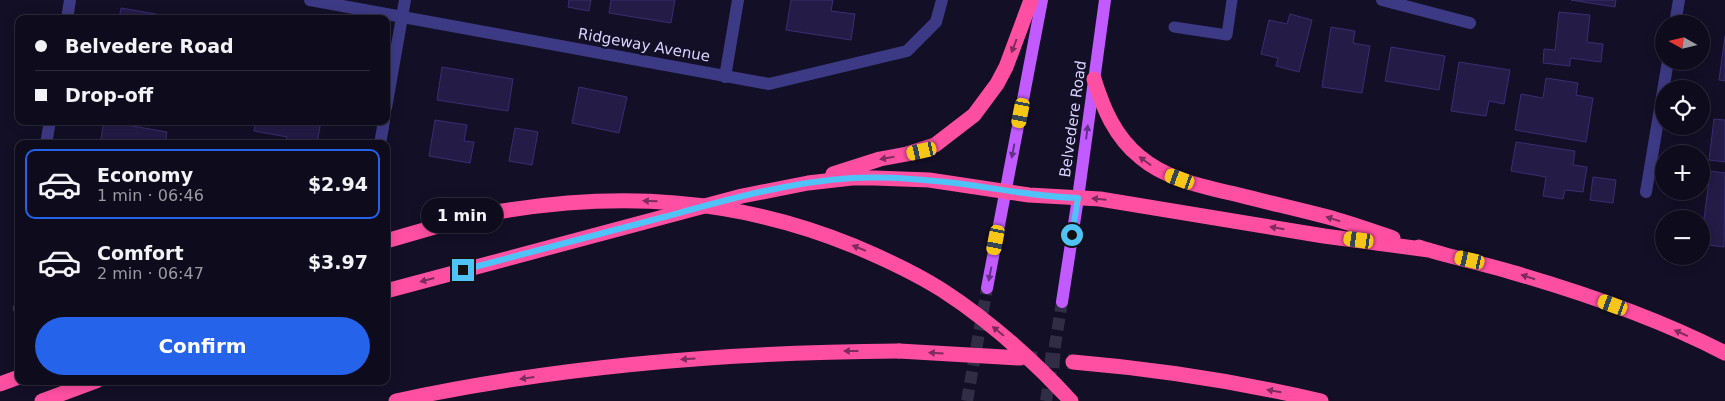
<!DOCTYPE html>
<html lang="en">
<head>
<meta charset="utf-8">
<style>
  :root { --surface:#0e0b1c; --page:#1c1929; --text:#f1f3f6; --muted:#9b9ba3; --line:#2e2b3b; --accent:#2563eb }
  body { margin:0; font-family:"DejaVu Sans",sans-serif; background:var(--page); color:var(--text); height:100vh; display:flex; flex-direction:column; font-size:19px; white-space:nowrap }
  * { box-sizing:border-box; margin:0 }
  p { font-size:16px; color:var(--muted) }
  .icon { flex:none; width:28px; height:28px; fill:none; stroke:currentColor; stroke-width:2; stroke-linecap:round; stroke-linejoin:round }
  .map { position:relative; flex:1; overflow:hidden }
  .sheet { position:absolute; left:15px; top:140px; width:375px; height:245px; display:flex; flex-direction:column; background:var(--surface); border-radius:10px; box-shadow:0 2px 12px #0003,0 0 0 1px var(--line) }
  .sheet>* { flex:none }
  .banner { position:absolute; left:15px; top:15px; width:375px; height:110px; border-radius:10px; box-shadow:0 2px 12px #0003,0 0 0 1px var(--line); display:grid; align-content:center; height:110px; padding:0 20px; background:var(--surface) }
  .needle { width:32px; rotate:278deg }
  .buttons { position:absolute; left:1655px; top:15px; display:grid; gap:10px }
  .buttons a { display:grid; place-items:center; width:55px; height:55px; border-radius:50%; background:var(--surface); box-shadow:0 2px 12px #0003,0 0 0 1px var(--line); font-size:25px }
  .end { position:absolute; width:22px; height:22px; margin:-11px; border:6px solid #4fc3f7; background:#111; box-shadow:0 0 0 2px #111 }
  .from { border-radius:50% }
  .bubble { position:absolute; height:35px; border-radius:18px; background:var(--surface); box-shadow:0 2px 12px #0003,0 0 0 1px var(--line); font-size:16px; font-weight:600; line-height:35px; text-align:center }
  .car { position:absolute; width:15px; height:30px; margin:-15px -8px; border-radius:6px; box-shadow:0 0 4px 1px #0007; background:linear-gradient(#f5c518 24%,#345 0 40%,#f5c518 0 76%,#345 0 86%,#f5c518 0) }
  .banner b { display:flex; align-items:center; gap:18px; height:48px; font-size:19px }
  .banner b+b { border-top:1px solid var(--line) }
  .banner i { width:12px; height:12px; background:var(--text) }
  ul { padding:9px 0 0; list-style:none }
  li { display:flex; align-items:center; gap:15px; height:70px; margin:0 10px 8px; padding:0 10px; border:2px solid transparent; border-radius:10px }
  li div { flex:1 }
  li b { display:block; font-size:19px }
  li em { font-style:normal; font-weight:600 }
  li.current { border-color:var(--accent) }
  li>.icon { width:45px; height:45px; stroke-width:1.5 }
  .button { display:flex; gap:10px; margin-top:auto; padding:10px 20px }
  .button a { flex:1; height:58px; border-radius:30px; background:var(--accent); color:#fff; font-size:20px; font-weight:600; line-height:58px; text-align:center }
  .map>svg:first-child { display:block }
</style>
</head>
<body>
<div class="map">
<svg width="1725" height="401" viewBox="0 0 1725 401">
  <rect width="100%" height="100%" fill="#130f26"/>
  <path fill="#241b47" stroke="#3b2d73" d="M569,0H591L589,11L568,7Z
    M611,0H675L671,23L609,13Z
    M791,0H833L831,11L855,14L851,40L786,30Z
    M1571,0H1616L1615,7Z
    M121,8L161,15V19H119Z
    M1559,12L1590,15L1587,42L1603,44L1601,62L1570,58V66L1543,63L1544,49L1555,50Z
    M1290,14L1312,20L1299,72L1276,66L1278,58L1261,54L1269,20L1287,24Z
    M1331,27L1355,31L1353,43L1370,46L1362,93L1322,87Z
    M1725,36V81L1719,80Z
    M1391,47L1445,56L1439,90L1385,81Z
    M1459,62L1510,70L1504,104L1489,101L1486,116L1451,111Z
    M442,67L513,79L508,111L437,100Z
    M1546,78L1578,83L1576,95L1593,98L1586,142L1515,130L1521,94L1543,98Z
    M579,87L627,97L619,133L572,123Z
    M1714,119L1725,120V162L1709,160Z
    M435,120L467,125L464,141L474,142L470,163L429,156Z
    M104,121L167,132L165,144H100Z
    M256,121H321L317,144H286L287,137L254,131Z
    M515,128L538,132L532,165L509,161Z
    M1516,142L1575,151L1573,165L1587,167L1583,192L1565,190L1563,199L1543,196L1546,177L1511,171Z
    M1710,171L1725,173L1724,247L1701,244Z
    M1593,177L1616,180L1613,203L1590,200Z"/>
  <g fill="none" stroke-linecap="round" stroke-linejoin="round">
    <path stroke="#312d47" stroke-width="12" stroke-dasharray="12 6" stroke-linecap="butt" d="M967,401L987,288
      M1046,401L1062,302"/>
    <path stroke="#312d47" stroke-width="15" stroke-dasharray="15 8" stroke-linecap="butt" d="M1022,358L1073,362"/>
    <path stroke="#3d3a85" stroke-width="11" d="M1174,27L1227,35L1232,0"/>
    <path stroke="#3d3a85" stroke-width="12" d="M310,0L769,84L907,51L936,22L942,0
      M1382,0L1470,23
      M67,19L70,0
      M1675,24L1679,0
      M725,77L738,0
      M386,108L405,0
      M46,144L50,121
      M380,144L384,121
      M1646,192L1668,61
      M19,309V308"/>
    <path stroke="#c25bff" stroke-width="12" d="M987,288L1042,0
      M1062,302L1078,198L1105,0"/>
    <path stroke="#ff4fa3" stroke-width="15" d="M1094,79C1103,108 1115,137 1140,157C1167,180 1205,187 1239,195C1266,202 1293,208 1320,215C1345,221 1369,230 1393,238
      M833,174L880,159L907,154L935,145L974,115L997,84L1006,67L1031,0
      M386,241L445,224L491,213
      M1419,247C1449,257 1481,263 1511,272C1584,293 1657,318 1725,353
      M386,291L742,196L808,183L852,178H875L929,180L1029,195L1100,199L1324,236L1429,250
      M1073,362C1156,369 1240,382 1321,401
      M0,384L19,377
      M42,401L96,381
      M396,401C561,365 730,352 899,351"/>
    <path stroke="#ff4fa3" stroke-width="15" d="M491,213C617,191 735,197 854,246C885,259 915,273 942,290C990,321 1032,359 1071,401
      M899,351L1020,358"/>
  </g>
  <defs><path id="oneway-solid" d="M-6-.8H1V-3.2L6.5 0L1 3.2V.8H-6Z" transform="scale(1.25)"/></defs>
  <g fill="#7d2c5e">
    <use href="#oneway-solid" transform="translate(1014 46) rotate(111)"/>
    <use href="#oneway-solid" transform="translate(887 158) rotate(170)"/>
    <use href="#oneway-solid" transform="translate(1145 161) rotate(-144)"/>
    <use href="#oneway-solid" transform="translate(1099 199) rotate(-175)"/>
    <use href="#oneway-solid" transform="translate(650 201) rotate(-178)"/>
    <use href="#oneway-solid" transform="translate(1333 219) rotate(-162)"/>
    <use href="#oneway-solid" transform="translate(1277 228) rotate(-170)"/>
    <use href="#oneway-solid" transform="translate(859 248) rotate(-158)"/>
    <use href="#oneway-solid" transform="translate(1528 277) rotate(-162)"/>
    <use href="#oneway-solid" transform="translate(427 280) rotate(165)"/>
    <use href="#oneway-solid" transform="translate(998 331) rotate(-141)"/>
    <use href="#oneway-solid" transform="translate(1681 333) rotate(-156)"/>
    <use href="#oneway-solid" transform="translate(851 351) rotate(180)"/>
    <use href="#oneway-solid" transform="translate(936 353) rotate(-177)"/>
    <use href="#oneway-solid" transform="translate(688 359) rotate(176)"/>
    <use href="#oneway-solid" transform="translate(527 378) rotate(172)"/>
    <use href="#oneway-solid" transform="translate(1274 391) rotate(-170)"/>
  </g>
  <g fill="#623188">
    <use href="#oneway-solid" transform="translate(1087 132) rotate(-83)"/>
    <use href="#oneway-solid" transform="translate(1013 151) rotate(101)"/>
    <use href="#oneway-solid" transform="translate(990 274) rotate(101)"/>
  </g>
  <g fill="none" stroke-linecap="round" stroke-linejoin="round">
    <path stroke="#4fc3f7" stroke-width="6" d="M463,270C530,252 597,235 664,217C726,200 788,182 853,178C886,176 921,179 955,183C996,188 1036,197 1078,198L1072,235"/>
  </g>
  <g text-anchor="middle" stroke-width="5" stroke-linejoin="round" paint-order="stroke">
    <g font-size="15" fill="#d9d4ff" stroke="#130f26">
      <text transform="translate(644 45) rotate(10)" y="5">Ridgeway Avenue</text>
      <text transform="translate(1073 119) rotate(-82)" y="5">Belvedere Road</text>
    </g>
  </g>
</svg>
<div class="buttons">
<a><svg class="needle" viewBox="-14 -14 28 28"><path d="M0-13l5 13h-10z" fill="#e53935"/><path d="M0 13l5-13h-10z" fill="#9b9ba3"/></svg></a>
<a><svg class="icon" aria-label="locate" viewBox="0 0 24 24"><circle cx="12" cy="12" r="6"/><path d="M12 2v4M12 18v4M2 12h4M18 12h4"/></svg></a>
<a>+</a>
<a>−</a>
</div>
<i class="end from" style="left:1072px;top:235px"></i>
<i class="end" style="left:463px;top:270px"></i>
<div class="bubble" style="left:421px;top:198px;width:82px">1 min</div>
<i class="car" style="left:1021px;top:113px;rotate:191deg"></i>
<i class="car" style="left:922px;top:151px;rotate:257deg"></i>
<i class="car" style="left:1180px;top:179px;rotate:290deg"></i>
<i class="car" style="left:996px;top:240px;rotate:191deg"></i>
<i class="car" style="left:1359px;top:240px;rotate:278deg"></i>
<i class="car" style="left:1470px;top:260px;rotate:283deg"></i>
<i class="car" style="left:1613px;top:305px;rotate:290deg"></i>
<div class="banner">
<b><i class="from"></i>Belvedere Road</b>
<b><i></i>Drop-off</b>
</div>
<section class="sheet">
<ul>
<li class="current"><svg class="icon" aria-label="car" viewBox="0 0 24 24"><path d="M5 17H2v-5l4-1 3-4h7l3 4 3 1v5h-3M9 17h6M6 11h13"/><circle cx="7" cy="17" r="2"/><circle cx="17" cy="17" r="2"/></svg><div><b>Economy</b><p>1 min · 06:46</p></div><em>$2.94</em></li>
<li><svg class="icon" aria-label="car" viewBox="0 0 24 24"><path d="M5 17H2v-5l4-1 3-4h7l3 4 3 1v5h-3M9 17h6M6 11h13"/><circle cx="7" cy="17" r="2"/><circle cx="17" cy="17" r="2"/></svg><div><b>Comfort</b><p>2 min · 06:47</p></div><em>$3.97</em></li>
</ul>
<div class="button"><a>Confirm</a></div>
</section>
</div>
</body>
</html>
